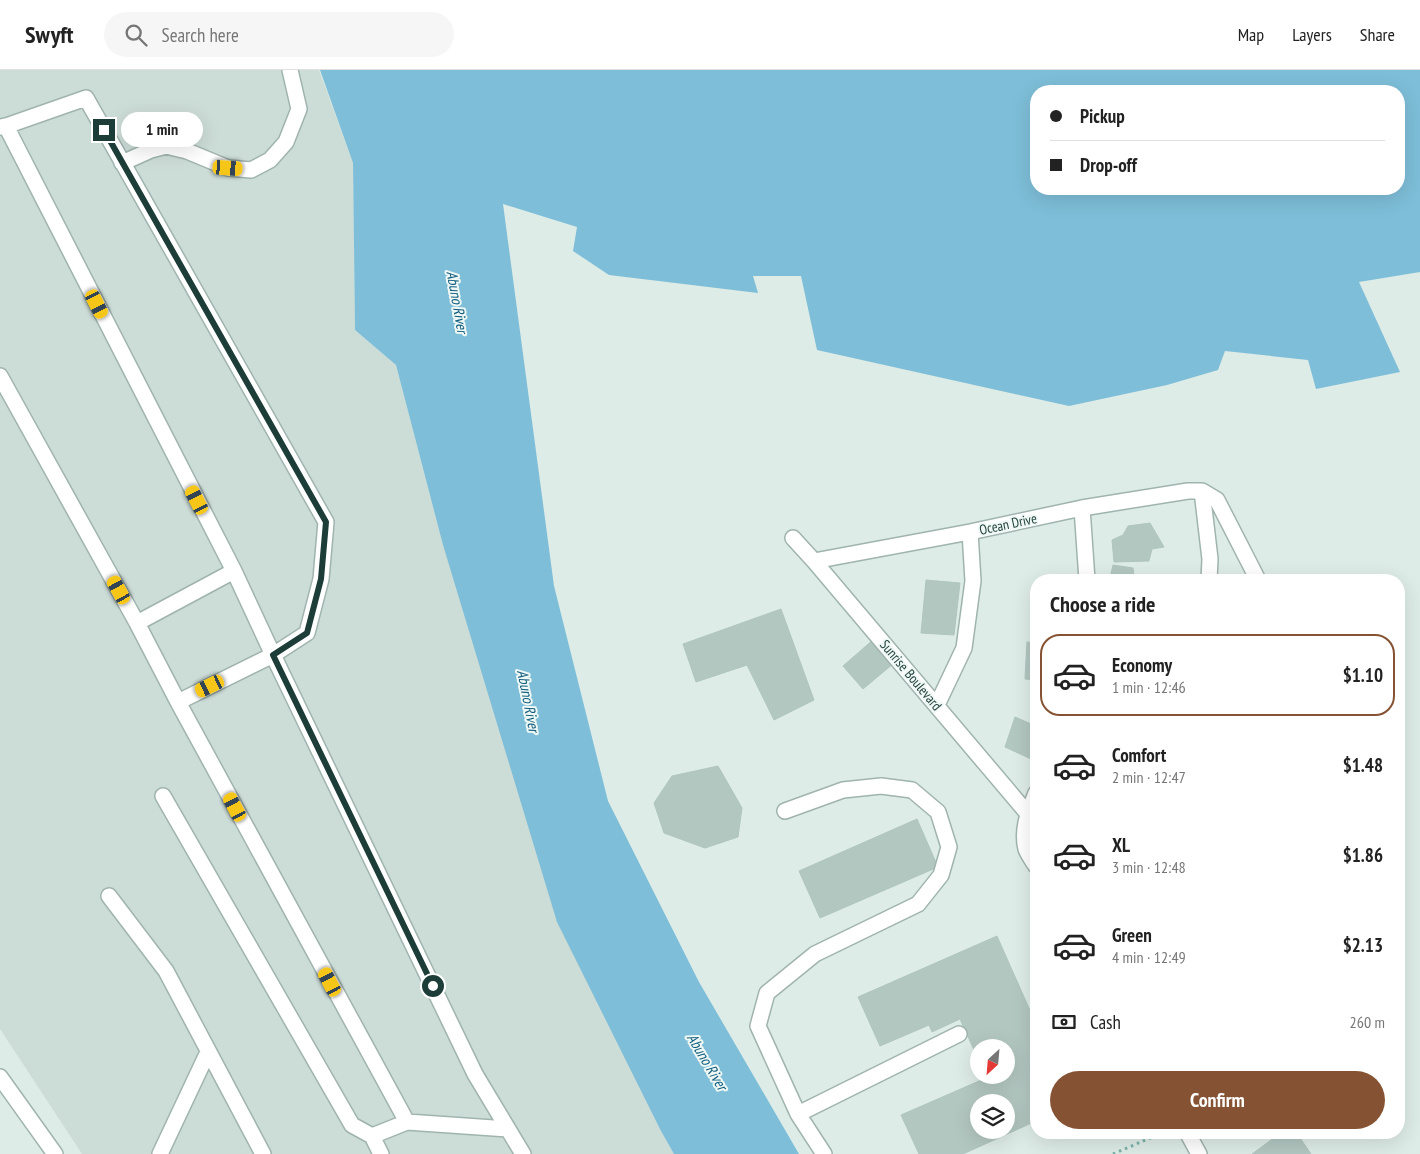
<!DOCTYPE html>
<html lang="en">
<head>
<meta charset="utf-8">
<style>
  :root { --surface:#fff; --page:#f6f6f6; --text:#222; --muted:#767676; --line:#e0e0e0; --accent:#855333 }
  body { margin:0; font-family:"PT Sans Narrow",sans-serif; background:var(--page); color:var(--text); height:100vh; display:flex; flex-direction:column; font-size:19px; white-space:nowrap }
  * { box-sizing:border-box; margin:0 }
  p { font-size:16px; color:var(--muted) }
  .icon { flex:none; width:28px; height:28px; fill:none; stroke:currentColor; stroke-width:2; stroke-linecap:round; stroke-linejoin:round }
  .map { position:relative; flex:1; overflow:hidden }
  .side { position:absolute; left:1030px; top:504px; width:375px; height:565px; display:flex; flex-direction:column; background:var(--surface); border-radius:20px; box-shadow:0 5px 20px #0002 }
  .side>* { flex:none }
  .guide { position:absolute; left:1030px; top:15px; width:375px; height:110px; border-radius:20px; box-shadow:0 5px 20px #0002; display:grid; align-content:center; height:110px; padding:0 20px; background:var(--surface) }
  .needle { width:32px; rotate:206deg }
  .controls { position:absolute; left:970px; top:969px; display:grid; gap:10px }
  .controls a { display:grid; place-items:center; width:45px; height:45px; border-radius:50%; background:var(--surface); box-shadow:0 5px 20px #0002; font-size:25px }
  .end { position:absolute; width:22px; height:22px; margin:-11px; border:6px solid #1d3d39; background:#fff; box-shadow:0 0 0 2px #fff }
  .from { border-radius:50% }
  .bubble { position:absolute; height:35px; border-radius:18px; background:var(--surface); box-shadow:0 5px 20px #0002; font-size:16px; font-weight:700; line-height:35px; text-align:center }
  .car { position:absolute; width:15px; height:30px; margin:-15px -8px; border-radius:6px; box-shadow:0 0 4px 1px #0007; background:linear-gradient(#f5c518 24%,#345 0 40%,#f5c518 0 76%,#345 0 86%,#f5c518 0) }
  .guide b { display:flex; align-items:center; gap:18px; height:48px; font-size:19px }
  .guide b+b { border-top:1px solid var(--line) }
  .guide i { width:12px; height:12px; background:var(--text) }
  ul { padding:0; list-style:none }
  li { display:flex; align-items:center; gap:15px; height:82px; margin:0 10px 8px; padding:0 10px; border:2px solid transparent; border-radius:20px }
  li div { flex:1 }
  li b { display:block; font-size:19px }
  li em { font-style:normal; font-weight:700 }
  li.selected { border-color:var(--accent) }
  li>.icon { width:45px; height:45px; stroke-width:1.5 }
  h2 { padding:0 20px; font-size:22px; line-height:60px }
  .pay { display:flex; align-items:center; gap:12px; height:55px; padding:0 20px; font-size:19px }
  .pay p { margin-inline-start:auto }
  .action { display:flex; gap:10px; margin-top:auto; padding:10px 20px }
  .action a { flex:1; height:58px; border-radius:30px; background:var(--accent); color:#fff; font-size:20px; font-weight:700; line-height:58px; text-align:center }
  header { display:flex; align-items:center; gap:30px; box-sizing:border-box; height:70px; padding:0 25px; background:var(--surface); border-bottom:1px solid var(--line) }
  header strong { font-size:24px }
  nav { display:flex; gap:28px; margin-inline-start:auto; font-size:18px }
  .search { width:350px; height:45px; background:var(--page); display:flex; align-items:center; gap:12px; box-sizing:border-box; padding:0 18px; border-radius:28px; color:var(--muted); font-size:19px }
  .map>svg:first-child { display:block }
</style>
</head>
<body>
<header>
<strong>Swyft</strong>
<div class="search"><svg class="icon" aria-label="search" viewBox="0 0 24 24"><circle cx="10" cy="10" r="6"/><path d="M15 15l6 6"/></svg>Search here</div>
<nav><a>Map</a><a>Layers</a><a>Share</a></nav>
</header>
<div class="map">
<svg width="1420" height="1084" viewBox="0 0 1420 1084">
  <rect width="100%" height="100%" fill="#deece7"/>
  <path fill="#ccdcd7" d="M0,0H319L353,93L355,260L396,295L443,475L661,1061L674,1084H82L0,959Z"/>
  <path fill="#7ebed8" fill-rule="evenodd" d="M320,0H1420V202L1359,212L1400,302L1316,319L1308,290L1225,281L1218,300L1167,315L1069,336L817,280L801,206H753L758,223L609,205L573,181L577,157L503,134L554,516L608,731L699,912L799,1084H674L661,1061L557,852L443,475L396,295L355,260L353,93ZM1036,21H1399V119H1036Z"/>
  <path fill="#b3c7c1" stroke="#b0c6c0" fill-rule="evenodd" d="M1150,453L1164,477L1152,479L1149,491L1114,492L1112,470L1123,465L1128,456Z
    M1113,495L1133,498L1134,507L1110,508Z
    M926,510L960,513L954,565L921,563Z
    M781,539L814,630L774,650L747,595L696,612L683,574Z
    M874,569L894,593L863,619L843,596Z
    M1027,572L1036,573V610L1025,609Z
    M1015,647L1036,656V682L1031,689L1005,677Z
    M718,696L742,738L738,767L705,778L664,763L654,733L672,706Z
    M917,749L938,797L820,848L799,801Z
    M997,866L1036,954V1051L963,1084H919L901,1045L986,1008L985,1005H1006V978H979V991L960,949L932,962L929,955L880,976L858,927ZM979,1032H1006V1060H979Z
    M1282,1062H1296L1311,1084H1252Z"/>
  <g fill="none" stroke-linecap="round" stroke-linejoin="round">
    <defs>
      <path id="minor" d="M6,56L234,501L273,585L475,1004L523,1084
        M0,57L6,56L86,28L326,452L321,509L307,563L273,585L178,632
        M122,93L151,80L166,76L187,81L228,98L251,100L270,90L286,72L299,39L290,0
        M0,306L137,553L178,632L407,1052L508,1059
        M1202,421L1210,489L1209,510
        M1082,438L1087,510
        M793,468L814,491L1028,744
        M814,491L970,462L1082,438L1188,421H1202L1217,430L1258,510
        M137,553L234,501
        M937,635L964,578L973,511L970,462
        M1036,723C1029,741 1021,759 1026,779C1028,785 1033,791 1036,796
        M163,726L352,1055L372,1066L407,1052
        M785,741L843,720L881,716L912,720L938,742L949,777L941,805L918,834L815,884L767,923L758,956L798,1044L824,1084
        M109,826L166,901L263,1084
        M0,1007L55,1084
        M798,1044L959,964
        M1187,1062L1199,1084
        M372,1066L381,1084
        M160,1084L208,982"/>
    </defs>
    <use href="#minor" stroke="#a0b4af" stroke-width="18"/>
    <path stroke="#7ab3a9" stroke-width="3" stroke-dasharray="2.5 4" stroke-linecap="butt" d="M1113,1084L1164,1062"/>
    <use href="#minor" stroke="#fff" stroke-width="15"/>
  </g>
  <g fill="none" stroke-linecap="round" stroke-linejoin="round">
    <path stroke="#1d3d39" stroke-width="6" d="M104,60L326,452L321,509L307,563L273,585L433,916"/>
  </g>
  <g text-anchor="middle" stroke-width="4" stroke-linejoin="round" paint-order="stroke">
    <g font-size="14" fill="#1d3d39" stroke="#eff8f4">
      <text transform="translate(1008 454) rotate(-12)" y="5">Ocean Drive</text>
      <text transform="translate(911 605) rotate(50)" y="5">Sunrise Boulevard</text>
    </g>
    <g font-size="15" font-style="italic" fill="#115e80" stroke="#eff8f4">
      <text transform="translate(457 232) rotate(80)" y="5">Abuno River</text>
      <text transform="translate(528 631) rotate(79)" y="5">Abuno River</text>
      <text transform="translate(707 992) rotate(59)" y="5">Abuno River</text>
    </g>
  </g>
</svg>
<div class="controls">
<a><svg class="needle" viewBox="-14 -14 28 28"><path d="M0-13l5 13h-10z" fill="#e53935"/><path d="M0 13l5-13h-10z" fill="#767676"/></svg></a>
<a><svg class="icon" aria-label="layers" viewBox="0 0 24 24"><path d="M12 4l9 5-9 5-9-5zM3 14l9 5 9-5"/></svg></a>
</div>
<i class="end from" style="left:433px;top:916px"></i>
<i class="end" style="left:104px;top:60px"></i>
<div class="bubble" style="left:121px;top:42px;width:82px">1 min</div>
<i class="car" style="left:228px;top:98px;rotate:94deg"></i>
<i class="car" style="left:97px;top:234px;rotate:153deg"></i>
<i class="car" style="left:197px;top:430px;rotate:333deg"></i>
<i class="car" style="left:119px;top:520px;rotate:331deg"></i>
<i class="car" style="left:210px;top:616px;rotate:244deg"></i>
<i class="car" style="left:235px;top:737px;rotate:332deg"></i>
<i class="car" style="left:330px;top:912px;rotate:332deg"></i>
<div class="guide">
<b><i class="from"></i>Pickup</b>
<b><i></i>Drop-off</b>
</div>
<section class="side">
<h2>Choose a ride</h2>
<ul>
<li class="selected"><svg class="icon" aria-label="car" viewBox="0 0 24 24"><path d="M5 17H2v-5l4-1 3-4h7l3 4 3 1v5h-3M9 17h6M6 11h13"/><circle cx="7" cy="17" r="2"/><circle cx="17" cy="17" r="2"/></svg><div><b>Economy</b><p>1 min · 12:46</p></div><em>$1.10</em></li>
<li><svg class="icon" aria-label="car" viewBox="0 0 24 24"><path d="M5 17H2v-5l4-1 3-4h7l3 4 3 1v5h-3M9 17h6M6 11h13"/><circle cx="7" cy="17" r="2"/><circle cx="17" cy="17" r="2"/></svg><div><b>Comfort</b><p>2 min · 12:47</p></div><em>$1.48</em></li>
<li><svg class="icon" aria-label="car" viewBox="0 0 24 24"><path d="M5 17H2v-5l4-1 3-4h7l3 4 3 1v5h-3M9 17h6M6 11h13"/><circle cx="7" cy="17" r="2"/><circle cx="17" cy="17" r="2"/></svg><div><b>XL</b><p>3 min · 12:48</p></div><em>$1.86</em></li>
<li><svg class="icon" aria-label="car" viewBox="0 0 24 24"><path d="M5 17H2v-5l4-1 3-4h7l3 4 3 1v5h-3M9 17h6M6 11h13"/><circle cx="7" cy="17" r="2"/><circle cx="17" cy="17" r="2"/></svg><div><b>Green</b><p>4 min · 12:49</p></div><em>$2.13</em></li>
</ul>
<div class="pay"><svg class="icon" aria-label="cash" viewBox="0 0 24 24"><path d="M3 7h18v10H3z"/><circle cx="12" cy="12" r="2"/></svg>Cash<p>260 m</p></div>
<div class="action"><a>Confirm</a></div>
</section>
</div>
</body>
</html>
